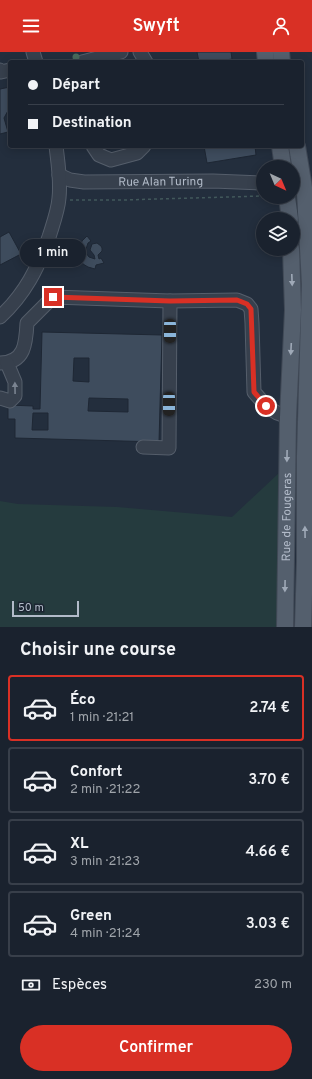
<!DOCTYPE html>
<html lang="fr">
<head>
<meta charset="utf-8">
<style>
  :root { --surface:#1a222e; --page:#272f3a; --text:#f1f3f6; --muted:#9fa4aa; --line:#383f4a; --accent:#d93025 }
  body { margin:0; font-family:Overpass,sans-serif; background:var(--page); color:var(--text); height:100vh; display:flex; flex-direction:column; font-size:15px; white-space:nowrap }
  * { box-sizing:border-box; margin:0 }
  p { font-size:13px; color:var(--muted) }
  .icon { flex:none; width:22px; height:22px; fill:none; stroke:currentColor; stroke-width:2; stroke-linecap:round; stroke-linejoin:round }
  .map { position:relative; height:575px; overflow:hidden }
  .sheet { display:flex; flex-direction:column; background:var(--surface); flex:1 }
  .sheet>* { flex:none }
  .top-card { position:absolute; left:8px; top:8px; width:296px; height:88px; border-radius:4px; box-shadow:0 2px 10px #0003,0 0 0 1px var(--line); display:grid; align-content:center; height:88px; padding:0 20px; background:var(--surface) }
  .needle { width:26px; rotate:136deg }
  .fabs { position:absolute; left:256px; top:108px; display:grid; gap:8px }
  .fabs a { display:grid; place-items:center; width:44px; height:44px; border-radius:50%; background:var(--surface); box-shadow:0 2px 10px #0003,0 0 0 1px var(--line); font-size:20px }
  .scale { position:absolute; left:12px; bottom:10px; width:67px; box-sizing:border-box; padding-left:4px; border:2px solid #b2bbc9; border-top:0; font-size:11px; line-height:14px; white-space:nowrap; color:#b2bbc9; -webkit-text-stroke:3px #1c2532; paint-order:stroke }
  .end { position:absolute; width:18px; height:18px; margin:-9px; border:5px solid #d93025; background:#fff; box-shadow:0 0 0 2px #fff }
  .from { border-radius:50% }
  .bubble { position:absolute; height:28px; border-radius:14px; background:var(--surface); box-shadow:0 2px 10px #0003,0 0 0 1px var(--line); font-size:13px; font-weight:600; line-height:28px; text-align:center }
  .car { position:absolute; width:12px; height:24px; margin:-12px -6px; border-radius:5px; box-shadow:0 0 3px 1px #0007; background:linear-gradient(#222 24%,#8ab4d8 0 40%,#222 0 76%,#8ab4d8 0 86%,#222 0) }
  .top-card b { display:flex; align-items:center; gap:14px; height:38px; font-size:15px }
  .top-card b+b { border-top:1px solid var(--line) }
  .top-card i { width:10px; height:10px; background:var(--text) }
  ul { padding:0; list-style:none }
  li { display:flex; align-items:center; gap:12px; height:66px; margin:0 8px 6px; padding:0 12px; border:2px solid var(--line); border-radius:4px }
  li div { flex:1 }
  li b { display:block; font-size:15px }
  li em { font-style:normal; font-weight:600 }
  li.current { border-color:var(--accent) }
  li>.icon { width:36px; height:36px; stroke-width:1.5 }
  h2 { padding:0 20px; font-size:18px; line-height:48px }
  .pay { display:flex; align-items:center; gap:10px; height:44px; padding:0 20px; font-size:15px }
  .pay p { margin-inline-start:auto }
  .cta { display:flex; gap:8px; margin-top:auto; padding:8px 20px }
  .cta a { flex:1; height:46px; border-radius:24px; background:var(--accent); color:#fff; font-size:16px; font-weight:600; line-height:46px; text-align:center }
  header { display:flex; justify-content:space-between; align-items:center; height:52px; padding:0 20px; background:var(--accent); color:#fff; font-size:18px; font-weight:600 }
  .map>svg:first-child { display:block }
</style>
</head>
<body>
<header><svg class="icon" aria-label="menu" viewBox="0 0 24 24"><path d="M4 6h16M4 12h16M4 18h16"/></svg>Swyft<svg class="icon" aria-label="person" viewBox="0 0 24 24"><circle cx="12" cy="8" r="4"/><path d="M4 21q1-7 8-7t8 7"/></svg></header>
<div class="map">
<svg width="312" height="575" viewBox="0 0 312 575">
  <rect width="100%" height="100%" fill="#232e3d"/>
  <path fill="#253b3e" d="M280,420L277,575H0V449L18,452L117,455L232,465Z"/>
  <path fill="#3e4c5d" stroke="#1e2734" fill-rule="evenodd" d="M197,0H231L232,7L214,10H199Z
    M10,35V55L4,66L8,80L0,82V37Z
    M101,94H120L102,99Z
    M204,94H255L256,103L207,111Z
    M9,180L21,202L0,213V185Z
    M87,184L91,189L88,191L86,197V201L89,205L95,207L94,203L90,198L92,192L97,191L101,194L102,196V199L98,203L99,207L101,206L104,211L96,213L95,217L88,215L83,212L77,202L76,199H80L82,189Z
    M42,280L162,283L159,390L15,386V367H8V353L33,354V357H40ZM74,306H89V330L73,329ZM89,346L128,347V360L88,359ZM33,361H48V378H32Z"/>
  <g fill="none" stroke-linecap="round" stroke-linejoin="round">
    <defs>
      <g id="minor">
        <path d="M33,0L36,10"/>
        <path d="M140,0L146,10"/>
        <path d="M82,10L121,0"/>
        <path d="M0,18L1,20L10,18"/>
        <path d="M93,94L99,103L111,108L137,101L144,94"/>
        <path id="s1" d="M59,123L70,128L84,130L213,129L263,131"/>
        <path d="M293,134L295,137L301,165"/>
        <path d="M0,265C25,242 38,216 49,185C53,172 58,159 59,146C61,129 58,111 56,94"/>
        <path d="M0,311C25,311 26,291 27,271L53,245L170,249L237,248L247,252L251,257L252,271L254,340L266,354L277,361L288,365"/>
        <path d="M0,346L10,349L15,344V330L7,311"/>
        <path d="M143,395L169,396L170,249"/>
      </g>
      <g id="major">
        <path d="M265,0L266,10"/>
        <path d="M281,0L282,10"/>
        <path d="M280,94L283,115"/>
        <path d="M297,94L305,142L310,232L305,404V509L303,575"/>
        <path d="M287,145L290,167"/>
        <path id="s2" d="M285,575L288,365L293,258L291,197"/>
      </g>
    </defs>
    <use href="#minor" stroke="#555e6b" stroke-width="15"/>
    <use href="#major" stroke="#404956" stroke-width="18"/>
    <path stroke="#42585b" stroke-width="1.5" stroke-dasharray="3 3" stroke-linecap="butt" d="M70,148H123L263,144"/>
    <use href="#minor" stroke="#37404d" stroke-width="13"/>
    <use href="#major" stroke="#545f6d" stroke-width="16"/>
  </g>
  <circle fill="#49695b" cx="76" cy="5" r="3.5"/>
  <defs><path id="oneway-solid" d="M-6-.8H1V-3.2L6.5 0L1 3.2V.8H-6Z"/></defs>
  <g fill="#9fa9b7">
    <use href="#oneway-solid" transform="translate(292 228) rotate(88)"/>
    <use href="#oneway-solid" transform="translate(291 297) rotate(93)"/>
    <use href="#oneway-solid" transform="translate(287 404) rotate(91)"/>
    <use href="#oneway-solid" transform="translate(305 480) rotate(-91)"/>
    <use href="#oneway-solid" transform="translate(285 534) rotate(91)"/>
  </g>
  <use fill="#7b8491" href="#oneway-solid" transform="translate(15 336) rotate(-91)"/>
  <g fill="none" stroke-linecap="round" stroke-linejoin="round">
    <path stroke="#d93025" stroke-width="5" d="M53,245L170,249L237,248L247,252L251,257L254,340L266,354"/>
  </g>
  <g text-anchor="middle" stroke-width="4" stroke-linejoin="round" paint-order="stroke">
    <g font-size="12" fill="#b2bbc9" stroke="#1c2532">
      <text dy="4" stroke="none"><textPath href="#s1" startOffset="103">Rue Alan Turing</textPath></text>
      <text dy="4" stroke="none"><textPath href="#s2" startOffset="110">Rue de Fougeras</textPath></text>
    </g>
  </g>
</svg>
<div class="fabs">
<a><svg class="needle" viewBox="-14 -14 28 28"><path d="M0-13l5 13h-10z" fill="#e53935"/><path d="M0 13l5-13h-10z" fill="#9fa4aa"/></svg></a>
<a><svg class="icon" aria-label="layers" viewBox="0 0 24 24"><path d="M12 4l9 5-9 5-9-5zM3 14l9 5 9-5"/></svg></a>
</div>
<div class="scale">50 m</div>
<i class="end from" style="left:266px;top:354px"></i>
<i class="end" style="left:53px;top:245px"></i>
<div class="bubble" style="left:20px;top:187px;width:66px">1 min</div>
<i class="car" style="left:170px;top:279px;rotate:180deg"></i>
<i class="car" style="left:169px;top:352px;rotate:180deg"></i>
<div class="top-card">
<b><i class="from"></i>Départ</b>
<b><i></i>Destination</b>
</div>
</div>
<section class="sheet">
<h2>Choisir une course</h2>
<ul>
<li class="current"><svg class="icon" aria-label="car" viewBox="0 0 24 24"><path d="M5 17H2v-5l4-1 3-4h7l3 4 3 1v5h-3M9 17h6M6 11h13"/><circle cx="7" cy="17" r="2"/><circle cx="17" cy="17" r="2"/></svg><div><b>Éco</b><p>1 min · 21:21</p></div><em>2.74 €</em></li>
<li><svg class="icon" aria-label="car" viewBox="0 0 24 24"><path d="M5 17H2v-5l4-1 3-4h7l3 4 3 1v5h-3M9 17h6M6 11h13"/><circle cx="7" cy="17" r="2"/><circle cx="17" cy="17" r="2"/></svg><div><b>Confort</b><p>2 min · 21:22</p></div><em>3.70 €</em></li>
<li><svg class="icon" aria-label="car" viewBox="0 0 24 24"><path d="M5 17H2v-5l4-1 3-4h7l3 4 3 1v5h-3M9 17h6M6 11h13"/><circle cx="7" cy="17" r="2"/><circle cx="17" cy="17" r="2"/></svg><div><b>XL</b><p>3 min · 21:23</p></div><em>4.66 €</em></li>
<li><svg class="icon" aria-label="car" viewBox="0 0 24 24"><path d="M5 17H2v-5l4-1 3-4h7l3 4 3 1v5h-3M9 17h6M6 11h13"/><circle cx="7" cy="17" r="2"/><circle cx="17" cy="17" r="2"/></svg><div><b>Green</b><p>4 min · 21:24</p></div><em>3.03 €</em></li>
</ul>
<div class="pay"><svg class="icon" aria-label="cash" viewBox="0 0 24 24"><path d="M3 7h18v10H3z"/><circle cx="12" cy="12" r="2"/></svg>Espèces<p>230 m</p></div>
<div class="cta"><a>Confirmer</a></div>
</section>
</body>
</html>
